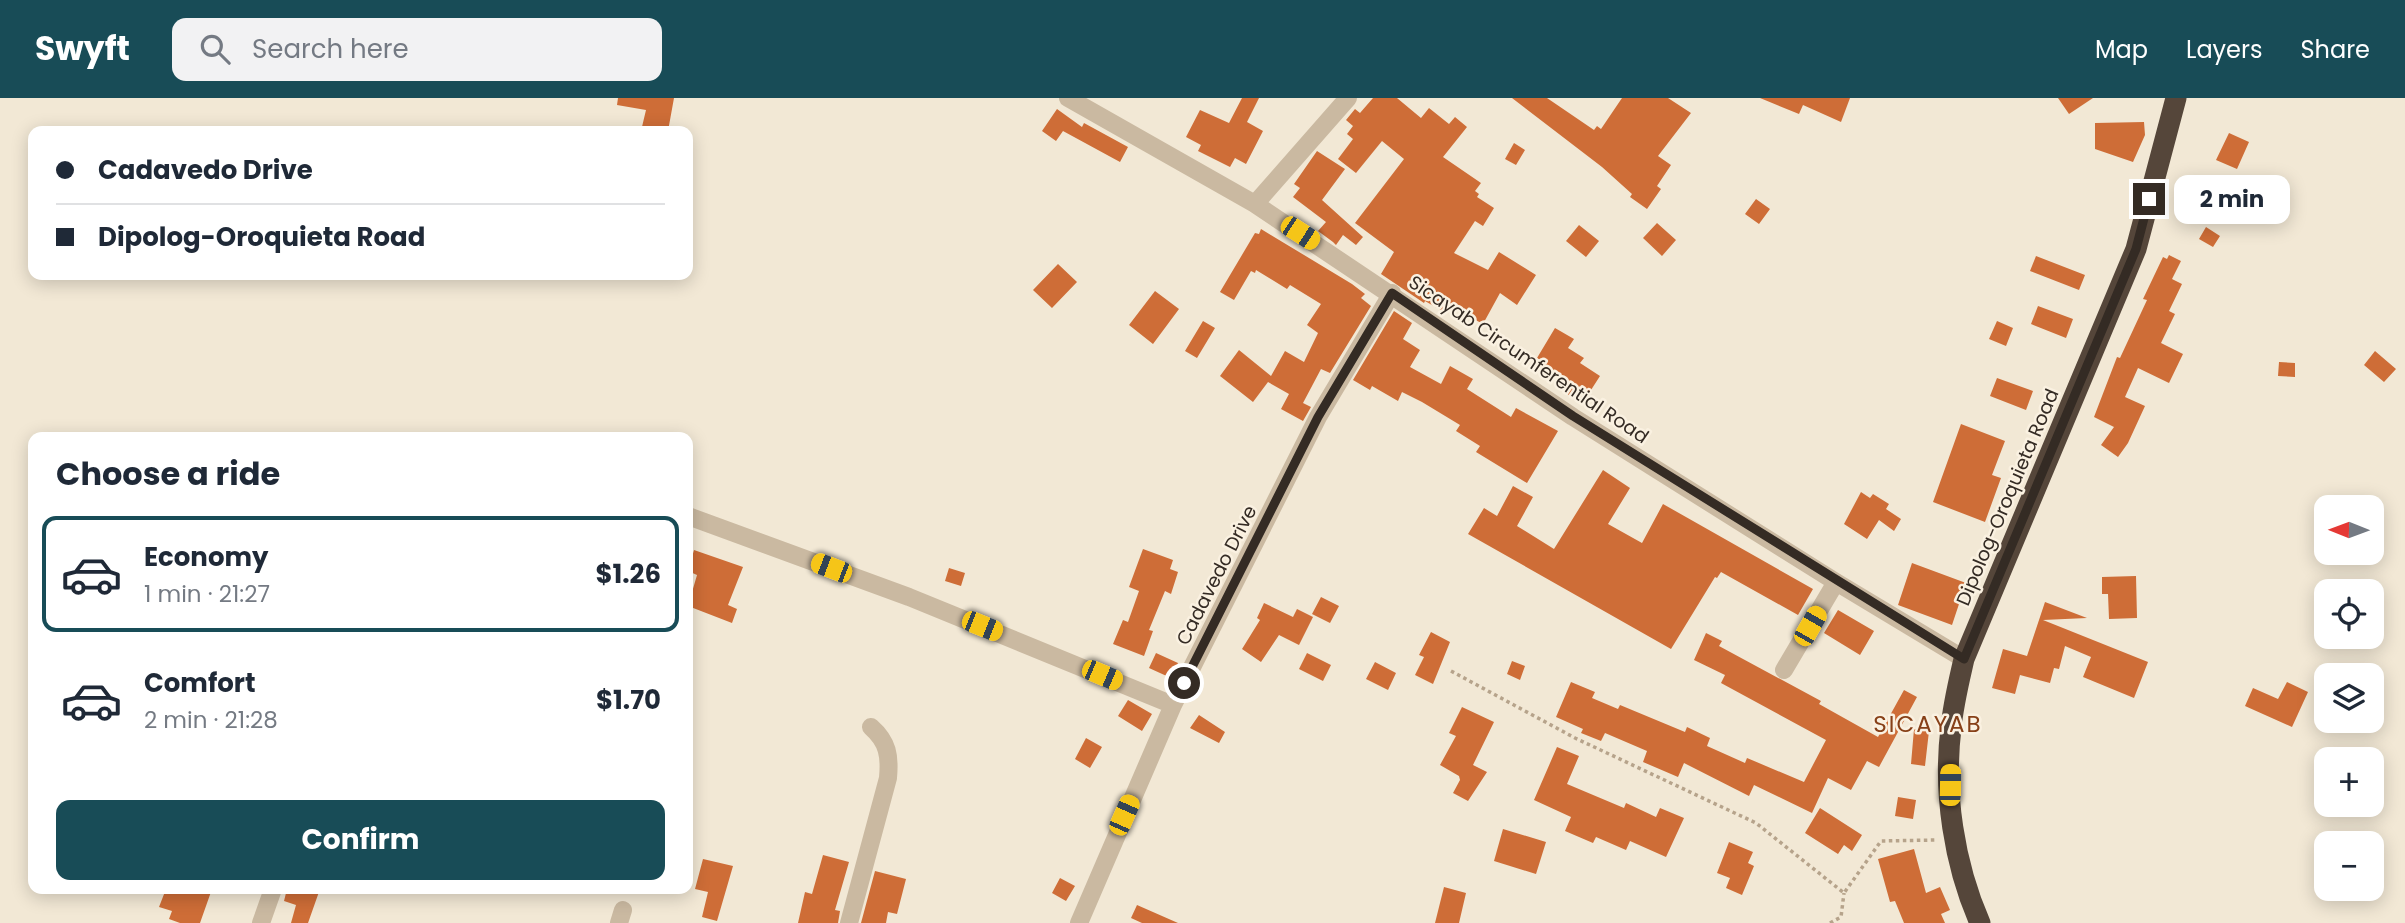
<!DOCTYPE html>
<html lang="en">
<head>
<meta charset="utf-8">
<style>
  :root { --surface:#fff; --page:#f2f2f3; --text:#1f2937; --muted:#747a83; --line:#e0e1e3; --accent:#184c57 }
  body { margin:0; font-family:Poppins,sans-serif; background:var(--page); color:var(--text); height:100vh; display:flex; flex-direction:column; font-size:26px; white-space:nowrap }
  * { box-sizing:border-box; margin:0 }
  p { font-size:23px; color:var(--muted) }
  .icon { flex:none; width:38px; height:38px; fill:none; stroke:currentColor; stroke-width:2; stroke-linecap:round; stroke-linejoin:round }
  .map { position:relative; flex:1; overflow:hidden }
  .panel { position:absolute; left:28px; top:334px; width:665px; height:462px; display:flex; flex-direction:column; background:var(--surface); border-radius:14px; box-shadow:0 4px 18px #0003 }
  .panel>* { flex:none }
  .guide { position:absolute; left:28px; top:28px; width:665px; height:154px; border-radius:14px; box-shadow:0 4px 18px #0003; display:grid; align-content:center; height:154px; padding:0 28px; background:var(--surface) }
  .needle { width:46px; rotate:271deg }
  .fabs { position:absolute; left:2314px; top:397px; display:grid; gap:14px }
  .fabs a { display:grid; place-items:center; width:70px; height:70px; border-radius:14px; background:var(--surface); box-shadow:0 4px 18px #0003; font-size:35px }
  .end { position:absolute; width:32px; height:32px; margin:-16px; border:9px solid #342b24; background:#fff; box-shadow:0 0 0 4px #fff }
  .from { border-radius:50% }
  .bubble { position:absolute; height:49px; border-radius:14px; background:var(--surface); box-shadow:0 4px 18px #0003; font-size:23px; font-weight:700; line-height:49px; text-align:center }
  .car { position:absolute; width:21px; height:42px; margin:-21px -10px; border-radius:9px; box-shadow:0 0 5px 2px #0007; background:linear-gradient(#f5c518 24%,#345 0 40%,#f5c518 0 76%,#345 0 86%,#f5c518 0) }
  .guide b { display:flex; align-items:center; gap:24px; height:66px; font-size:26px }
  .guide b+b { border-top:2px solid var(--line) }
  .guide i { width:18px; height:18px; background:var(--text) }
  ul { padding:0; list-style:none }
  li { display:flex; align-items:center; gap:21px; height:116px; margin:0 14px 10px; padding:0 14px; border:4px solid transparent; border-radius:14px }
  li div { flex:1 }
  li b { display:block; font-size:26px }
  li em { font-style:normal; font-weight:700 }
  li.current { border-color:var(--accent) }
  li>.icon { width:63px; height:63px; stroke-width:1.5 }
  h2 { padding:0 28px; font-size:32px; line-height:84px }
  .cta { display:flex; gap:14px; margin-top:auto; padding:14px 28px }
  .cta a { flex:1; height:80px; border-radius:14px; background:var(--accent); color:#fff; font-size:28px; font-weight:700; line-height:80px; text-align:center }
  header { display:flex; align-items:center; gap:42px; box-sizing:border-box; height:98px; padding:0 35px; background:var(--accent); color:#fff }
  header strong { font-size:33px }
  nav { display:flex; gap:38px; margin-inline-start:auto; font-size:24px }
  .search { width:490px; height:63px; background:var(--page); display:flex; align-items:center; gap:18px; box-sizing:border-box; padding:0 24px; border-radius:14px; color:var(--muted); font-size:26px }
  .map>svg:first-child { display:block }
</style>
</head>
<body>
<header>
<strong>Swyft</strong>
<div class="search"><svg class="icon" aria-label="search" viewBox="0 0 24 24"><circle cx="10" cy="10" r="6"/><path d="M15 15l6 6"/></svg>Search here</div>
<nav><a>Map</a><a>Layers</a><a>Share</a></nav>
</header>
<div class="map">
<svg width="2405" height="825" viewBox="0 0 2405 825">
  <rect width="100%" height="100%" fill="#f2e8d5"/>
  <path fill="#ce6d37" d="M618,0H674L668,33H641L646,12L617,7Z
    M1242,0H1259L1247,24L1263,33L1246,66L1235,60L1230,69L1198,53L1201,47L1186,39L1200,12L1229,25Z
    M1373,0H1397L1421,20L1429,10L1449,26L1455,19L1467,29L1443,59L1481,85L1475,93L1479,96L1477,99L1494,110L1483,128L1475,123L1454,155L1488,172L1499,154L1536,177L1517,207L1500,195L1483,226L1448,207L1444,214L1425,203L1424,205L1381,176L1394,154L1355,125L1404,61L1382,43L1356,75L1338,61L1353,41L1347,36L1353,28L1346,22L1355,11L1360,15Z
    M1512,0H1547L1594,32L1597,28L1601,31L1622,0H1668L1691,15L1658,58L1671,67L1657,88L1661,91L1647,111L1630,99L1632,96L1602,69Z
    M1760,0H1850L1841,24L1803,7L1799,16Z
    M2058,0H2093L2069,16Z
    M1057,11L1082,29L1084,25L1128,49L1120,64L1063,33L1056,43L1042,33Z
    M2144,24L2145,37L2133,64L2095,51V25Z
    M2229,35L2249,44L2237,71L2216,62Z
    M1514,45L1525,52L1516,67L1505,61Z
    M1317,53L1345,71L1322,102L1363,139L1356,147L1343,137L1336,147L1333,144L1318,133L1326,124L1293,99L1300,90L1294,86Z
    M1756,101L1770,111L1759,126L1745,116Z
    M1657,125L1676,142L1662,158L1643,140Z
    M1579,127L1599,143L1586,159L1566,143Z
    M2206,129L2220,138L2213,149L2199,141Z
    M1261,131L1352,186L1365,196L1361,200L1371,208L1330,275L1321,271L1303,305L1311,309L1303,323L1281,311L1289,296L1268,284L1253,304L1220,278L1239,252L1271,278L1285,253L1304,264L1318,235L1307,227L1321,206L1290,187L1287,191L1256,172L1255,175L1251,173L1234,202L1220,194L1255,135L1259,136Z
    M2169,157L2181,163L2172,181L2182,186L2169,213L2175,216L2161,245L2183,256L2169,285L2138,270L2125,299L2145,308L2128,345L2118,359L2101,347L2114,329L2094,319L2117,259L2120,260L2147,202L2143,201L2163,159L2167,161Z
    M2036,158L2085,177L2079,192L2030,173Z
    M1058,166L1077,184L1052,210L1033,192Z
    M1155,193L1179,211L1153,246L1129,227Z
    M2038,208L2073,221L2066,240L2031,226Z
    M1394,213L1412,225L1403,241L1420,252L1410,269L1441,286L1450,268L1473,281L1467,291L1511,319L1516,310L1558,333L1527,385L1476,354L1480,348L1456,333L1460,327L1422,304L1402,294L1398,303L1372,288L1370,292L1353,282Z
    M1203,223L1215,230L1197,260L1185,253Z
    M1997,223L2013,230L2006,248L1989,241Z
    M1555,230L1574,241L1568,250L1584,260L1580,265L1600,278L1582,306L1563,293L1565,290L1555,283L1557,280L1541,270L1544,264L1537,260Z
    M2375,253L2396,271L2384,284L2364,267Z
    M2279,264L2295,265V279L2278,278Z
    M1997,280L2033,293L2026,312L1990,298Z
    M1961,326L2005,343L1992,377L2001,380L1985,424L1933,404Z
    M1603,372L1630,390L1608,426L1642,445L1663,406L1813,491L1798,517L1721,474L1717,480L1715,479L1671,551L1468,436L1484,410L1497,418L1513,388L1533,399L1517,428L1554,451Z
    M1861,394L1870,400L1873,396L1889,406L1886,411L1901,421L1894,433L1879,422L1867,441L1844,426Z
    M1143,451L1173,462L1170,471L1178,474L1171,496L1165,493L1149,532L1153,533L1144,558L1113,546L1123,522L1128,524L1139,493L1129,489Z
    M694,452L743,469L728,507L737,511L732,525L688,508L697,477L688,473Z
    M1912,465L1966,485L1952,527L1898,507Z
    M949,470L965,475L961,488L945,483Z
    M2136,478L2137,520L2109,521L2108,496H2102V479Z
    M1321,499L1339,508L1330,525L1312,516Z
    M2045,504L2087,520L2043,522L2148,564L2134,600L2083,579L2091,559L2065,548L2059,571L2054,570L2050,585L2020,577L2015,596L1992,590L2003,551L2027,558Z
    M1264,505L1293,519L1297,511L1313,519L1299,547L1279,537L1261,564L1242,551L1260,522L1257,520Z
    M1838,512L1874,533L1860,557L1824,535Z
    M1431,534L1450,544L1433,586L1415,577L1424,559L1419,557Z
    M1706,535L1722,543L1719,548L1821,603L1819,606L1878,639L1904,592L1917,599L1879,669L1867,663L1851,692L1828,680L1812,715L1754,687L1749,698L1684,665L1678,679L1643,664L1647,653L1605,635L1601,643L1581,635L1583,631L1556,619L1571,584L1595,594L1592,600L1618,611L1620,607L1685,634L1687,629L1710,640L1707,648L1745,665L1747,660L1804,684L1826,642L1721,585L1725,577L1694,562Z
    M1156,555L1178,565L1171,580L1149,570Z
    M1307,555L1331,567L1323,583L1299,571Z
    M1512,563L1525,568L1520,582L1507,576Z
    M1375,564L1396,575L1388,592L1366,581Z
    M2287,584L2308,594L2292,629L2245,608L2253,590L2278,601Z
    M1128,602L1152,616L1142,633L1118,618Z
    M1462,609L1494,624L1473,667L1487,674L1468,703L1453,695L1460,682L1459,678L1440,667L1456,638L1449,635Z
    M1199,617L1225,634L1219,645L1190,630Z
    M1914,631L1929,633L1925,668L1911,666Z
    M1086,640L1102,649L1090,670L1075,661Z
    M1557,649L1579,658L1567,686L1624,710L1626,705L1656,719L1660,710L1684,720L1666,759L1630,743L1626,752L1596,739L1593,745L1565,733L1571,719L1534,702Z
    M1898,699L1916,702L1913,721L1895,718Z
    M1820,710L1862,737L1852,753L1844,747L1838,756L1805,735Z
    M1503,731L1546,744L1536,776L1494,763Z
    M1729,744L1753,754L1748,765L1754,768L1742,797L1726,790L1730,780L1717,775Z
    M1914,751L1926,795L1940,789L1950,812L1941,816L1945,825H1904L1895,803L1890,804L1878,761Z
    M823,757L849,764L835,812L840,813L838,825H798L805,794L812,796Z
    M703,761L733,768L717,823L702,819L708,794L695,791Z
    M875,773L906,781L897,816L888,814L886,825H861Z
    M1060,780L1075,788L1066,803L1052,795Z
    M1444,789L1466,795L1459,825H1435Z
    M166,791H212L200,825H180L169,821L172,813L159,809Z
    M287,791H320L308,825H291L296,807L284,803Z
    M1137,807L1178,825H1142L1131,820Z"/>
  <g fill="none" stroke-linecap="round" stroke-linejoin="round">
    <path stroke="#b6a38b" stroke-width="3.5" stroke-dasharray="3.5 3.5" stroke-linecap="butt" d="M1451,573L1575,640L1756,725L1844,795L1881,743L1935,742
      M1830,825L1841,819L1844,795"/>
    <path stroke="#cab9a1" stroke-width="18" d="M1068,0L1255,106L1573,319L1836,484L1964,561
      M1255,106L1348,0
      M688,418L909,499L1173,607
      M1784,572L1836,484
      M261,825L273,791
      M619,825L623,812
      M849,825L888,680C890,658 888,644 871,629
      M1079,825L1173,607L1318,319L1392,195"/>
    <path stroke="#55463a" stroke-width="21" d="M1980,825C1954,766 1943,694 1951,630C1953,607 1959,583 1964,561L2136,151L2176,0"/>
  </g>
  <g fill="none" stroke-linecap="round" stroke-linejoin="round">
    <path stroke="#342b24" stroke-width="9" d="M1184,585L1318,319L1392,195L1573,318L1964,561L2136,151L2149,101"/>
  </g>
  <g text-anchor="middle" stroke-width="5" stroke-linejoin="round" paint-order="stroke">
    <g font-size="19" fill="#342b24" stroke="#faf1e1">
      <text transform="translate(1529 261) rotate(34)" y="7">Sicayab Circumferential Road</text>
      <text transform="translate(2007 399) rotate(-67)" y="7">Dipolog-Oroquieta Road</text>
      <text transform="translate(1216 477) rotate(-63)" y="7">Cadavedo Drive</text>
    </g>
    <g font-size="23" letter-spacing="2" fill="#874018" stroke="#faf1e1">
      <text x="1928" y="634">SICAYAB</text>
    </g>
  </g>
</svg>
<div class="fabs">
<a><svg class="needle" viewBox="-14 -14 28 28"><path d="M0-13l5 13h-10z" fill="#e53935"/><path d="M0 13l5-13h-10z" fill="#747a83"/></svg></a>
<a><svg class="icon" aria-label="locate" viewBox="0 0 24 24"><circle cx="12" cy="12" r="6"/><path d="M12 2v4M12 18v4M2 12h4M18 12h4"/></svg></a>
<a><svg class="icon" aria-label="layers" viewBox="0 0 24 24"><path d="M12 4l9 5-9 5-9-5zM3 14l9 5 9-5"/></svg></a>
<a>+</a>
<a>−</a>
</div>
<i class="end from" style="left:1184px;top:585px"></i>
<i class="end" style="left:2149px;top:101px"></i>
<div class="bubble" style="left:2174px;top:77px;width:116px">2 min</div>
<i class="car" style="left:1300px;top:135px;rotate:123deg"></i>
<i class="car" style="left:831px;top:470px;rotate:291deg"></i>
<i class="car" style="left:982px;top:528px;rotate:112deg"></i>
<i class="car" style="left:1810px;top:528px;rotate:30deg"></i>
<i class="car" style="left:1102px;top:577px;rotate:113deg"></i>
<i class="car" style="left:1950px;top:687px;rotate:1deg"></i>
<i class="car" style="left:1124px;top:717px;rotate:24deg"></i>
<div class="guide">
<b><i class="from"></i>Cadavedo Drive</b>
<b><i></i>Dipolog-Oroquieta Road</b>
</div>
<section class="panel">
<h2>Choose a ride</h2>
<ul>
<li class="current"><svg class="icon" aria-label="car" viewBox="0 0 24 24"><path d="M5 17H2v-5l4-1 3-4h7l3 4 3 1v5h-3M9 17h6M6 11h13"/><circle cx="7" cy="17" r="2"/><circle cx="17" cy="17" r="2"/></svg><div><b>Economy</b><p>1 min · 21:27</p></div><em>$1.26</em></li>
<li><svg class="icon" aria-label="car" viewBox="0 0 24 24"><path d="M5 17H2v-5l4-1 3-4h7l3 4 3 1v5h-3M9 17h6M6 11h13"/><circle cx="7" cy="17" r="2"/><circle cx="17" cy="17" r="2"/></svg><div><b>Comfort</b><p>2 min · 21:28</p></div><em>$1.70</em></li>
</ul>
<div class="cta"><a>Confirm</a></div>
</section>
</div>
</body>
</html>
